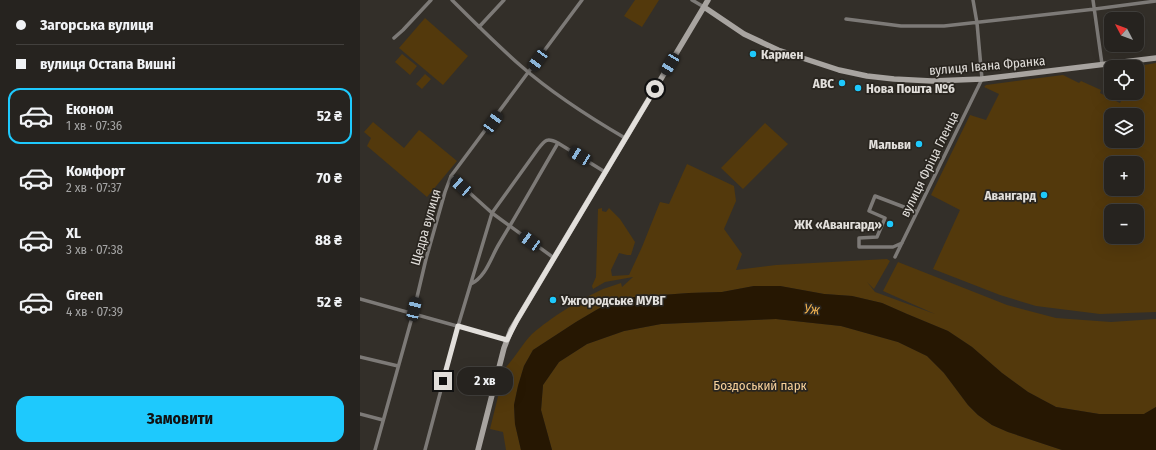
<!DOCTYPE html>
<html lang="uk">
<head>
<meta charset="utf-8">
<style>
  :root { --surface:#26231f; --page:#2e2b28; --text:#f1f3f6; --muted:#a4a4a4; --line:#42403d; --accent:#1ec9fd }
  body { margin:0; font-family:"Fira Sans Condensed",sans-serif; background:var(--page); color:var(--text); height:100vh; display:flex; flex-direction:column; font-size:15px; white-space:nowrap }
  * { box-sizing:border-box; margin:0 }
  p { font-size:13px; color:var(--muted) }
  .icon { flex:none; width:22px; height:22px; fill:none; stroke:currentColor; stroke-width:2; stroke-linecap:round; stroke-linejoin:round }
  .map { position:relative; flex:1; overflow:hidden }
  .panel { display:flex; flex-direction:column; background:var(--surface); width:360px }
  .panel>* { flex:none }
  .top-card { display:grid; align-content:center; height:88px; padding:0 16px; background:var(--surface) }
  .needle { width:26px; rotate:311deg }
  .tools { position:absolute; left:744px; top:12px; display:grid; gap:8px }
  .tools a { display:grid; place-items:center; width:40px; height:40px; border-radius:8px; background:var(--surface); box-shadow:0 4px 16px #0002,0 0 0 1px var(--line); font-size:20px }
  .end { position:absolute; width:18px; height:18px; margin:-9px; border:5px solid #e2dfdb; background:#111; box-shadow:0 0 0 2px #111 }
  .from { border-radius:50% }
  .bubble { position:absolute; height:28px; border-radius:12px; background:var(--surface); box-shadow:0 4px 16px #0002,0 0 0 1px var(--line); font-size:13px; font-weight:700; line-height:28px; text-align:center }
  .car { position:absolute; width:12px; height:24px; margin:-12px -6px; border-radius:5px; box-shadow:0 0 3px 1px #0007; background:linear-gradient(#222 24%,#8ab4d8 0 40%,#222 0 76%,#8ab4d8 0 86%,#222 0) }
  .top-card b { display:flex; align-items:center; gap:14px; height:38px; font-size:15px }
  .top-card b+b { border-top:1px solid var(--line) }
  .top-card i { width:10px; height:10px; background:var(--text) }
  ul { padding:0; list-style:none }
  li { display:flex; align-items:center; gap:12px; height:56px; margin:0 8px 6px; padding:0 8px; border:2px solid transparent; border-radius:12px }
  li div { flex:1 }
  li b { display:block; font-size:15px }
  li em { font-style:normal; font-weight:700 }
  li.selected { border-color:var(--accent) }
  li>.icon { width:36px; height:36px; stroke-width:1.5 }
  .action { display:flex; gap:8px; margin-top:auto; padding:8px 16px }
  .action a { flex:1; height:46px; border-radius:12px; background:var(--accent); color:#111; font-size:16px; font-weight:700; line-height:46px; text-align:center }
  main { display:flex; flex:1; min-height:0 }
  .map>svg:first-child { display:block }
</style>
</head>
<body>
<main>
<section class="panel">
<div class="top-card">
<b><i class="from"></i>Загорська вулиця</b>
<b><i></i>вулиця Остапа Вишні</b>
</div>
<ul>
<li class="selected"><svg class="icon" aria-label="car" viewBox="0 0 24 24"><path d="M5 17H2v-5l4-1 3-4h7l3 4 3 1v5h-3M9 17h6M6 11h13"/><circle cx="7" cy="17" r="2"/><circle cx="17" cy="17" r="2"/></svg><div><b>Економ</b><p>1 хв · 07:36</p></div><em>52 ₴</em></li>
<li><svg class="icon" aria-label="car" viewBox="0 0 24 24"><path d="M5 17H2v-5l4-1 3-4h7l3 4 3 1v5h-3M9 17h6M6 11h13"/><circle cx="7" cy="17" r="2"/><circle cx="17" cy="17" r="2"/></svg><div><b>Комфорт</b><p>2 хв · 07:37</p></div><em>70 ₴</em></li>
<li><svg class="icon" aria-label="car" viewBox="0 0 24 24"><path d="M5 17H2v-5l4-1 3-4h7l3 4 3 1v5h-3M9 17h6M6 11h13"/><circle cx="7" cy="17" r="2"/><circle cx="17" cy="17" r="2"/></svg><div><b>XL</b><p>3 хв · 07:38</p></div><em>88 ₴</em></li>
<li><svg class="icon" aria-label="car" viewBox="0 0 24 24"><path d="M5 17H2v-5l4-1 3-4h7l3 4 3 1v5h-3M9 17h6M6 11h13"/><circle cx="7" cy="17" r="2"/><circle cx="17" cy="17" r="2"/></svg><div><b>Green</b><p>4 хв · 07:39</p></div><em>52 ₴</em></li>
</ul>
<div class="action"><a>Замовити</a></div>
</section>
<div class="map">
<svg width="796" height="450" viewBox="0 0 796 450">
  <rect width="100%" height="100%" fill="#332f29"/>
  <path fill="#53390c" fill-rule="evenodd" d="M275,0H299L282,27L264,16Z
    M65,18L108,56L83,85L39,48Z
    M42,54L57,66L50,75L35,62Z
    M796,63V312L740,314L676,306L640,295L573,269L600,210L571,195L610,115L626,120L639,94L624,87L626,85L703,75L719,83L721,81L741,90L740,93L760,103L765,93H777V74L780,76L783,70L779,68L784,65ZM751,115H777V141H751ZM751,163H777V189H751ZM751,211H777V237H751Z
    M65,74L71,79L62,89L56,84Z
    M13,122L44,148L59,130L63,133L97,161L67,197L7,146L11,138L4,132Z
    M405,123L428,144L383,189L361,168Z
    M327,164L374,186L376,201L364,229L382,254L376,270L416,265L527,259L530,261L514,289L507,282L515,292L575,314L523,291L538,262L647,305L696,318L751,322L796,319V407L784,414H739L696,407L668,392L642,373L612,347L588,331L547,314L522,303L492,296L464,294L420,286H394L362,292L329,293L261,298L238,309L216,322L173,350L164,366L158,386L154,405L155,424L161,450H146L143,432L130,429L145,368C155,358 162,344 172,334C190,318 221,299 243,289C249,287 255,285 261,283L262,287L273,277L245,282L233,289L232,286L236,277L238,209L242,208V211L246,212L249,208L260,219L275,242L271,255H267L259,253L251,270L252,276L269,275L282,247L300,202L309,204Z
    M416,319L481,326L538,342L567,356L584,373L608,405L618,415L632,425L648,432L702,450H192L181,410L183,385L199,362L227,344L264,331L301,324Z"/>
  <path fill="#261702" d="M394,286H420L464,294L492,296L522,303L547,314L588,331L612,347L642,373L668,392L696,407L739,414H784L796,407V450H702L648,432L632,425L618,415L608,405L584,373L567,356L538,342L481,326L416,319L301,324L264,331L227,344L199,362L183,385L181,410L192,450H161L155,424L154,405L158,386L164,366L173,350L216,322L238,309L261,298L329,293L362,292Z"/>
  <g fill="none" stroke-linecap="round" stroke-linejoin="round">
    <path stroke="#7d7a77" stroke-width="3.5" d="M92,0C115,23 137,45 161,66C193,94 229,117 265,138
      M332,0L344,7
      M733,0L742,64
      M486,19L541,26H584L735,9L796,1
      M119,27L144,0
      M34,38L43,30L71,0
      M91,176L132,213L194,258
      M542,243L533,247H499V238L517,237L525,218L509,211L515,196L557,212
      M535,257L622,79L617,23L613,0
      M111,284C126,277 131,257 139,244C159,211 178,177 198,143
      M0,299L147,340
      M0,357L38,366
      M0,414L23,420
      M15,450L53,314L66,259L85,192L91,176L222,0
      M65,450L98,326L132,213L178,149C185,140 187,137 198,143L245,172"/>
    <path stroke="#a8a4a0" stroke-width="5.5" d="M344,7L384,34L418,50L479,70L507,76L534,79L572,81L622,79L796,58
      M118,450L144,348L151,330L348,0"/>
  </g>
  <g fill="none" stroke-linecap="round" stroke-linejoin="round">
    <path stroke="#e2dfdb" stroke-width="5" d="M83,381L98,326L147,340L157,320L295,89"/>
  </g>
  <g fill="#1ec9fd" stroke="#29251f" stroke-width="1.5">
    <circle cx="393" cy="54" r="4"/>
    <circle cx="482" cy="83" r="4"/>
    <circle cx="498" cy="88" r="4"/>
    <circle cx="559" cy="144" r="4"/>
    <circle cx="684" cy="195" r="4"/>
    <circle cx="530" cy="224" r="4"/>
    <circle cx="193" cy="300" r="4"/>
  </g>
  <g text-anchor="middle" stroke-width="3.5" stroke-linejoin="round" paint-order="stroke">
    <g font-size="13" font-weight="bold" fill="#e2dfdb" stroke="#29251f" text-anchor="end">
      <text x="401" y="59" text-anchor="start">Кармен</text>
      <text x="474" y="88">ABC</text>
      <text x="506" y="93" text-anchor="start">Нова Пошта №6</text>
      <text x="551" y="149">Мальви</text>
      <text x="676" y="200">Авангард</text>
      <text x="522" y="229">ЖК «Авангард»</text>
      <text x="201" y="305" text-anchor="start">Ужгородське МУВГ</text>
    </g>
    <g font-size="13" fill="#e2dfdb" stroke="#29251f">
      <text transform="translate(627 65) rotate(-5)" y="5">вулиця Івана Франка</text>
      <text transform="translate(569 164) rotate(-64)" y="5">вулиця Фріца Гленца</text>
      <text transform="translate(65 227) rotate(-74)" y="5">Щедра вулиця</text>
    </g>
    <g font-size="13" fill="#f6d09a" stroke="#29251f">
      <text x="400" y="390">Боздоський парк</text>
    </g>
    <g font-size="14" font-style="italic" fill="#f1b24f" stroke="#29251f">
      <text transform="translate(452 309) rotate(5)" y="5">Уж</text>
    </g>
  </g>
</svg>
<div class="tools">
<a><svg class="needle" viewBox="-14 -14 28 28"><path d="M0-13l5 13h-10z" fill="#e53935"/><path d="M0 13l5-13h-10z" fill="#a4a4a4"/></svg></a>
<a><svg class="icon" aria-label="locate" viewBox="0 0 24 24"><circle cx="12" cy="12" r="6"/><path d="M12 2v4M12 18v4M2 12h4M18 12h4"/></svg></a>
<a><svg class="icon" aria-label="layers" viewBox="0 0 24 24"><path d="M12 4l9 5-9 5-9-5zM3 14l9 5 9-5"/></svg></a>
<a>+</a>
<a>−</a>
</div>
<i class="end from" style="left:295px;top:89px"></i>
<i class="end" style="left:83px;top:381px"></i>
<div class="bubble" style="left:97px;top:367px;width:56px">2 хв</div>
<i class="car" style="left:178px;top:60px;rotate:216deg"></i>
<i class="car" style="left:310px;top:64px;rotate:211deg"></i>
<i class="car" style="left:133px;top:122px;rotate:36deg"></i>
<i class="car" style="left:220px;top:156px;rotate:302deg"></i>
<i class="car" style="left:101px;top:186px;rotate:312deg"></i>
<i class="car" style="left:170px;top:241px;rotate:306deg"></i>
<i class="car" style="left:54px;top:309px;rotate:13deg"></i>
</div>
</main>
</body>
</html>
